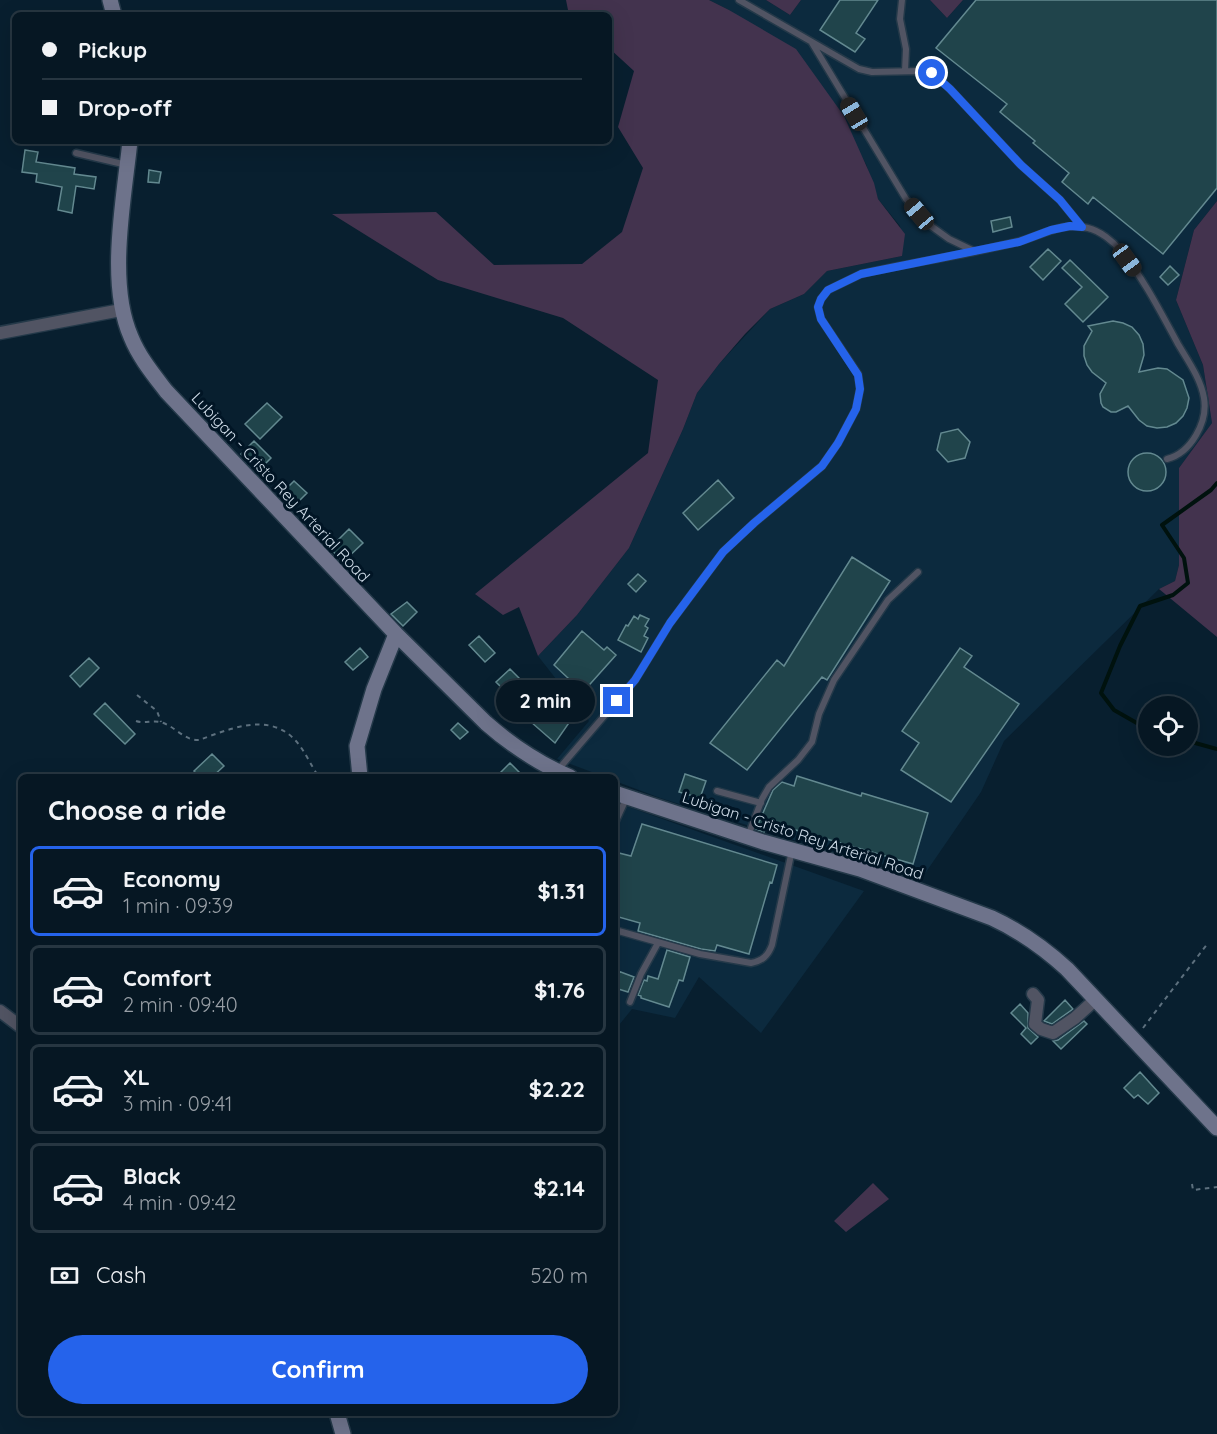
<!DOCTYPE html>
<html lang="en">
<head>
<meta charset="utf-8">
<style>
  :root { --surface:#061723; --page:#0f202b; --text:#f1f3f6; --muted:#989fa6; --line:#273641; --accent:#2563eb }
  body { margin:0; font-family:Quicksand,sans-serif; background:var(--page); color:var(--text); height:100vh; display:flex; flex-direction:column; font-size:22px; white-space:nowrap }
  * { box-sizing:border-box; margin:0 }
  p { font-size:20px; color:var(--muted) }
  .icon { flex:none; width:33px; height:33px; fill:none; stroke:currentColor; stroke-width:2; stroke-linecap:round; stroke-linejoin:round }
  .map { position:relative; flex:1; overflow:hidden }
  .drawer { position:absolute; left:18px; top:774px; width:600px; height:642px; display:flex; flex-direction:column; background:var(--surface); border-radius:9px; box-shadow:0 6px 24px #0002,0 0 0 2px var(--line) }
  .drawer>* { flex:none }
  .hud { position:absolute; left:12px; top:12px; width:600px; height:132px; border-radius:9px; box-shadow:0 6px 24px #0002,0 0 0 2px var(--line); display:grid; align-content:center; height:132px; padding:0 30px; background:var(--surface) }
  .fabs { position:absolute; left:1138px; top:696px; display:grid; gap:12px }
  .fabs a { display:grid; place-items:center; width:60px; height:60px; border-radius:50%; background:var(--surface); box-shadow:0 6px 24px #0002,0 0 0 2px var(--line); font-size:30px }
  .end { position:absolute; width:27px; height:27px; margin:-14px; border:8px solid #2563eb; background:#fff; box-shadow:0 0 0 3px #fff }
  .from { border-radius:50% }
  .bubble { position:absolute; height:42px; border-radius:21px; background:var(--surface); box-shadow:0 6px 24px #0002,0 0 0 2px var(--line); font-size:20px; font-weight:700; line-height:42px; text-align:center }
  .car { position:absolute; width:18px; height:36px; margin:-18px -9px; border-radius:8px; box-shadow:0 0 4px 2px #0007; background:linear-gradient(#222 24%,#8ab4d8 0 40%,#222 0 76%,#8ab4d8 0 86%,#222 0) }
  .hud b { display:flex; align-items:center; gap:21px; height:57px; font-size:22px }
  .hud b+b { border-top:2px solid var(--line) }
  .hud i { width:15px; height:15px; background:var(--text) }
  ul { padding:0; list-style:none }
  li { display:flex; align-items:center; gap:18px; height:90px; margin:0 12px 9px; padding:0 18px; border:3px solid var(--line); border-radius:9px }
  li div { flex:1 }
  li b { display:block; font-size:22px }
  li em { font-style:normal; font-weight:700 }
  li.selected { border-color:var(--accent) }
  li>.icon { width:54px; height:54px; stroke-width:1.5 }
  h2 { padding:0 30px; font-size:27px; line-height:72px }
  .pay { display:flex; align-items:center; gap:15px; height:66px; padding:0 30px; font-size:22px }
  .pay p { margin-inline-start:auto }
  .button { display:flex; gap:12px; margin-top:auto; padding:12px 30px }
  .button a { flex:1; height:69px; border-radius:36px; background:var(--accent); color:#fff; font-size:24px; font-weight:700; line-height:69px; text-align:center }
  .map>svg:first-child { display:block }
</style>
</head>
<body>
<div class="map">
<svg width="1217" height="1434" viewBox="0 0 1217 1434">
  <rect width="100%" height="100%" fill="#081f2f"/>
  <path fill="#0c2a3e" d="M709,0H766L790,15L801,0H930L947,18L963,0H1217V201L1194,230L1176,300L1203,365L1212,423L1179,468V565L1175,581L1159,589L1004,741L981,792L924,875L823,849L660,798L615,781V777H605L557,759L589,721L538,656L577,615L629,548L683,429L697,393L719,364L770,309L804,294L827,271L902,256L900,226L878,199L866,164L817,79L808,67L729,10Z
    M615,802L864,891L761,1033L699,977L675,1018L632,1009L615,1030Z"/>
  <path fill="#43334e" d="M566,0H709L729,10L796,49L844,116L874,183L878,199L905,234L902,256L827,271L804,294L770,309L745,334L719,364L697,393L683,429L629,548L577,615L538,656L519,607L503,615L475,594L648,453L658,380L563,318L438,280L332,214L436,212L494,265L582,264L622,232L643,168L618,127L634,71L609,48V15H569Z
    M766,0H801L790,15Z
    M930,0H963L947,18Z
    M1217,201V637L1159,589L1175,581L1179,565V468L1212,423L1203,365L1176,300L1194,230Z
    M873,1183L889,1199L846,1232L834,1221Z"/>
  <g fill="none" stroke-linecap="round" stroke-linejoin="round">
    <path stroke="#00120e" stroke-width="4" d="M1149,730L1114,710L1101,693L1120,646L1140,606L1173,595L1188,583L1184,558L1162,525L1211,490L1217,483
      M1188,741L1217,749"/>
  </g>
  <path fill="#20444b" stroke="#638990" stroke-width="1.5" d="M840,0H878L856,33L865,39L855,52L820,30Z
    M976,0H1217V188L1163,254L1093,197L1088,204L1062,182L1069,173L1033,143L1035,141L1000,112L1007,104L936,48Z
    M25,150L38,152L36,162L75,168L74,174L96,177L94,189L76,186L72,213L58,210L62,187L36,182L37,174L22,172Z
    M149,170L161,172L159,183L148,182Z
    M1010,217L1012,227L993,232L991,221Z
    M1048,249L1061,261L1043,280L1030,267Z
    M1070,260L1108,297L1083,322L1065,304L1082,287L1062,268Z
    M1170,266L1179,275L1168,285L1160,277Z
    M1113,321L1123,323L1132,327L1139,335L1143,344L1144,355L1139,372L1158,368L1167,369L1183,380L1189,398L1187,408L1183,416L1176,423L1167,427L1157,428L1147,426L1139,420L1128,406L1116,412H1111L1103,407L1101,403L1100,394L1106,383L1092,372L1087,365L1084,356V346L1092,331L1088,326Z
    M267,403L282,417L260,439L245,424Z
    M958,429L970,442L965,458L948,462L937,450L941,433Z
    M254,441L271,458L258,471L241,454Z
    M1128 472a19 19 0 1 1 38 0a19 19 0 1 1-38 0Z
    M718,480L734,498L698,530L683,513Z
    M294,481L307,493L296,504L283,492Z
    M349,529L363,543L343,562L330,548Z
    M852,557L890,581L827,680L822,677L747,770L710,743L777,660L784,666Z
    M638,574L646,581L636,592L628,584Z
    M407,602L417,612L403,626L391,614Z
    M640,615L649,619L645,626L648,628L644,636L648,638L641,652L618,640L626,625L628,626L634,616L638,619Z
    M582,631L604,650L607,647L616,655L583,692L554,665Z
    M479,636L495,653L485,662L469,645Z
    M360,648L368,657L353,670L345,662Z
    M960,648L972,656L964,667L1019,704L951,802L901,770L919,743L902,731Z
    M89,658L99,668L80,687L70,676Z
    M510,669L536,695L539,692L549,702L548,703L571,720L555,743L515,708L516,702L496,682Z
    M105,703L135,734L125,744L94,714Z
    M458,723L468,732L460,739L451,730Z
    M212,754L224,766L212,777H200L194,771Z
    M510,763L524,777H496Z
    M685,774L706,781L700,798L679,792Z
    M797,776L861,796L862,793L928,813L913,864L768,822L764,832L756,829L773,790L782,782L794,786Z
    M642,824L777,865L772,883L770,882L749,954L717,945L715,951L701,949L638,931L640,923L615,916V852L631,856Z
    M667,950L690,957L683,981L679,980L669,1007L641,998V996L638,995L644,980L647,981L648,976L658,979Z
    M618,971L634,977L628,992L615,988Z
    M1065,1000L1073,1009L1052,1024L1044,1021Z
    M1020,1004L1028,1013V1028L1038,1037L1031,1044L1021,1034L1026,1028L1011,1013Z
    M1084,1021L1087,1024L1061,1049L1053,1041L1058,1040Z
    M1140,1072L1159,1093L1148,1104L1138,1095L1134,1098L1124,1088Z"/>
  <g fill="none" stroke-linecap="round" stroke-linejoin="round">
    <defs>
      <path id="lane" d="M739,0L859,69L872,72L921,71L932,73L950,89L1021,165L1060,200L1082,227
        M902,0L900,19L906,49L905,71
        M812,43L906,199L931,226L949,239L974,251
        M76,153L127,165
        M557,771L635,680L670,623L723,552L754,523L822,466L838,443L856,409L860,389L858,374L821,319L818,307L821,299L828,290L861,274C900,265 939,259 977,251C991,248 1004,245 1017,242C1040,236 1063,221 1088,228C1100,231 1113,241 1121,251C1144,279 1161,313 1178,344C1188,361 1201,379 1204,398C1208,422 1191,453 1167,459
        M717,791L761,803
        M615,823L626,799
        M748,836L762,799L769,787L798,760L812,742L819,714L834,680L888,600L918,572
        M615,930L700,954L751,963C762,961 768,956 772,945L792,850
        M630,1002L641,974L658,943"/>
      <path id="street" d="M0,333L121,310
        M1033,994L1038,1000L1035,1024L1041,1029L1053,1033L1075,1018L1096,999
        M0,1011L21,1027"/>
      <path id="secondary" d="M110,0L114,15
        M130,141C124,199 107,283 131,337C139,357 153,374 166,391L396,634L486,723C510,744 540,764 570,777
        M360,777L357,746L374,689L396,634
        M615,793L763,842L860,869L992,918C1020,931 1044,948 1067,969L1217,1128
        M337,1413L343,1434"/>
    </defs>
    <use href="#lane" stroke="#243949" stroke-width="9"/>
    <use href="#street" stroke="#243949" stroke-width="15"/>
    <use href="#secondary" stroke="#243949" stroke-width="18"/>
    <path stroke="#5d707e" stroke-width="2" stroke-dasharray="4.5 4.5" stroke-linecap="butt" d="M137,695L157,711L161,722
      M136,721C144,724 152,720 160,722C174,725 184,741 199,740C230,729 269,711 296,741C305,751 311,766 319,777
      M1143,1028L1208,943
      M1192,1184L1193,1190L1217,1187"/>
    <use href="#lane" stroke="#515463" stroke-width="6"/>
    <use href="#street" stroke="#515463" stroke-width="12"/>
    <use href="#secondary" stroke="#6e738b" stroke-width="15"/>
  </g>
  <g fill="none" stroke-linecap="round" stroke-linejoin="round">
    <path stroke="#2563eb" stroke-width="8" d="M617,701L635,680L670,623L723,552L754,523L822,466L838,443L856,409L860,389L858,375L821,319L818,307L821,299L828,290L861,274L1019,242L1051,230L1070,226L1082,227L1060,200L1021,165L950,89L932,73"/>
  </g>
  <g text-anchor="middle" stroke-width="6" stroke-linejoin="round" paint-order="stroke">
    <g font-size="16" fill="#cfdce8" stroke="#011525">
      <text transform="translate(281 487) rotate(47)" y="6">Lubigan - Cristo Rey Arterial Road</text>
      <text transform="translate(803 835) rotate(18)" y="6">Lubigan - Cristo Rey Arterial Road</text>
    </g>
  </g>
</svg>
<div class="fabs">
<a><svg class="icon" aria-label="locate" viewBox="0 0 24 24"><circle cx="12" cy="12" r="6"/><path d="M12 2v4M12 18v4M2 12h4M18 12h4"/></svg></a>
</div>
<i class="end from" style="left:932px;top:73px"></i>
<i class="end" style="left:617px;top:701px"></i>
<div class="bubble" style="left:496px;top:680px;width:99px">2 min</div>
<i class="car" style="left:854px;top:114px;rotate:329deg"></i>
<i class="car" style="left:919px;top:214px;rotate:320deg"></i>
<i class="car" style="left:1127px;top:260px;rotate:144deg"></i>
<div class="hud">
<b><i class="from"></i>Pickup</b>
<b><i></i>Drop-off</b>
</div>
<section class="drawer">
<h2>Choose a ride</h2>
<ul>
<li class="selected"><svg class="icon" aria-label="car" viewBox="0 0 24 24"><path d="M5 17H2v-5l4-1 3-4h7l3 4 3 1v5h-3M9 17h6M6 11h13"/><circle cx="7" cy="17" r="2"/><circle cx="17" cy="17" r="2"/></svg><div><b>Economy</b><p>1 min · 09:39</p></div><em>$1.31</em></li>
<li><svg class="icon" aria-label="car" viewBox="0 0 24 24"><path d="M5 17H2v-5l4-1 3-4h7l3 4 3 1v5h-3M9 17h6M6 11h13"/><circle cx="7" cy="17" r="2"/><circle cx="17" cy="17" r="2"/></svg><div><b>Comfort</b><p>2 min · 09:40</p></div><em>$1.76</em></li>
<li><svg class="icon" aria-label="car" viewBox="0 0 24 24"><path d="M5 17H2v-5l4-1 3-4h7l3 4 3 1v5h-3M9 17h6M6 11h13"/><circle cx="7" cy="17" r="2"/><circle cx="17" cy="17" r="2"/></svg><div><b>XL</b><p>3 min · 09:41</p></div><em>$2.22</em></li>
<li><svg class="icon" aria-label="car" viewBox="0 0 24 24"><path d="M5 17H2v-5l4-1 3-4h7l3 4 3 1v5h-3M9 17h6M6 11h13"/><circle cx="7" cy="17" r="2"/><circle cx="17" cy="17" r="2"/></svg><div><b>Black</b><p>4 min · 09:42</p></div><em>$2.14</em></li>
</ul>
<div class="pay"><svg class="icon" aria-label="cash" viewBox="0 0 24 24"><path d="M3 7h18v10H3z"/><circle cx="12" cy="12" r="2"/></svg>Cash<p>520 m</p></div>
<div class="button"><a>Confirm</a></div>
</section>
</div>
</body>
</html>
